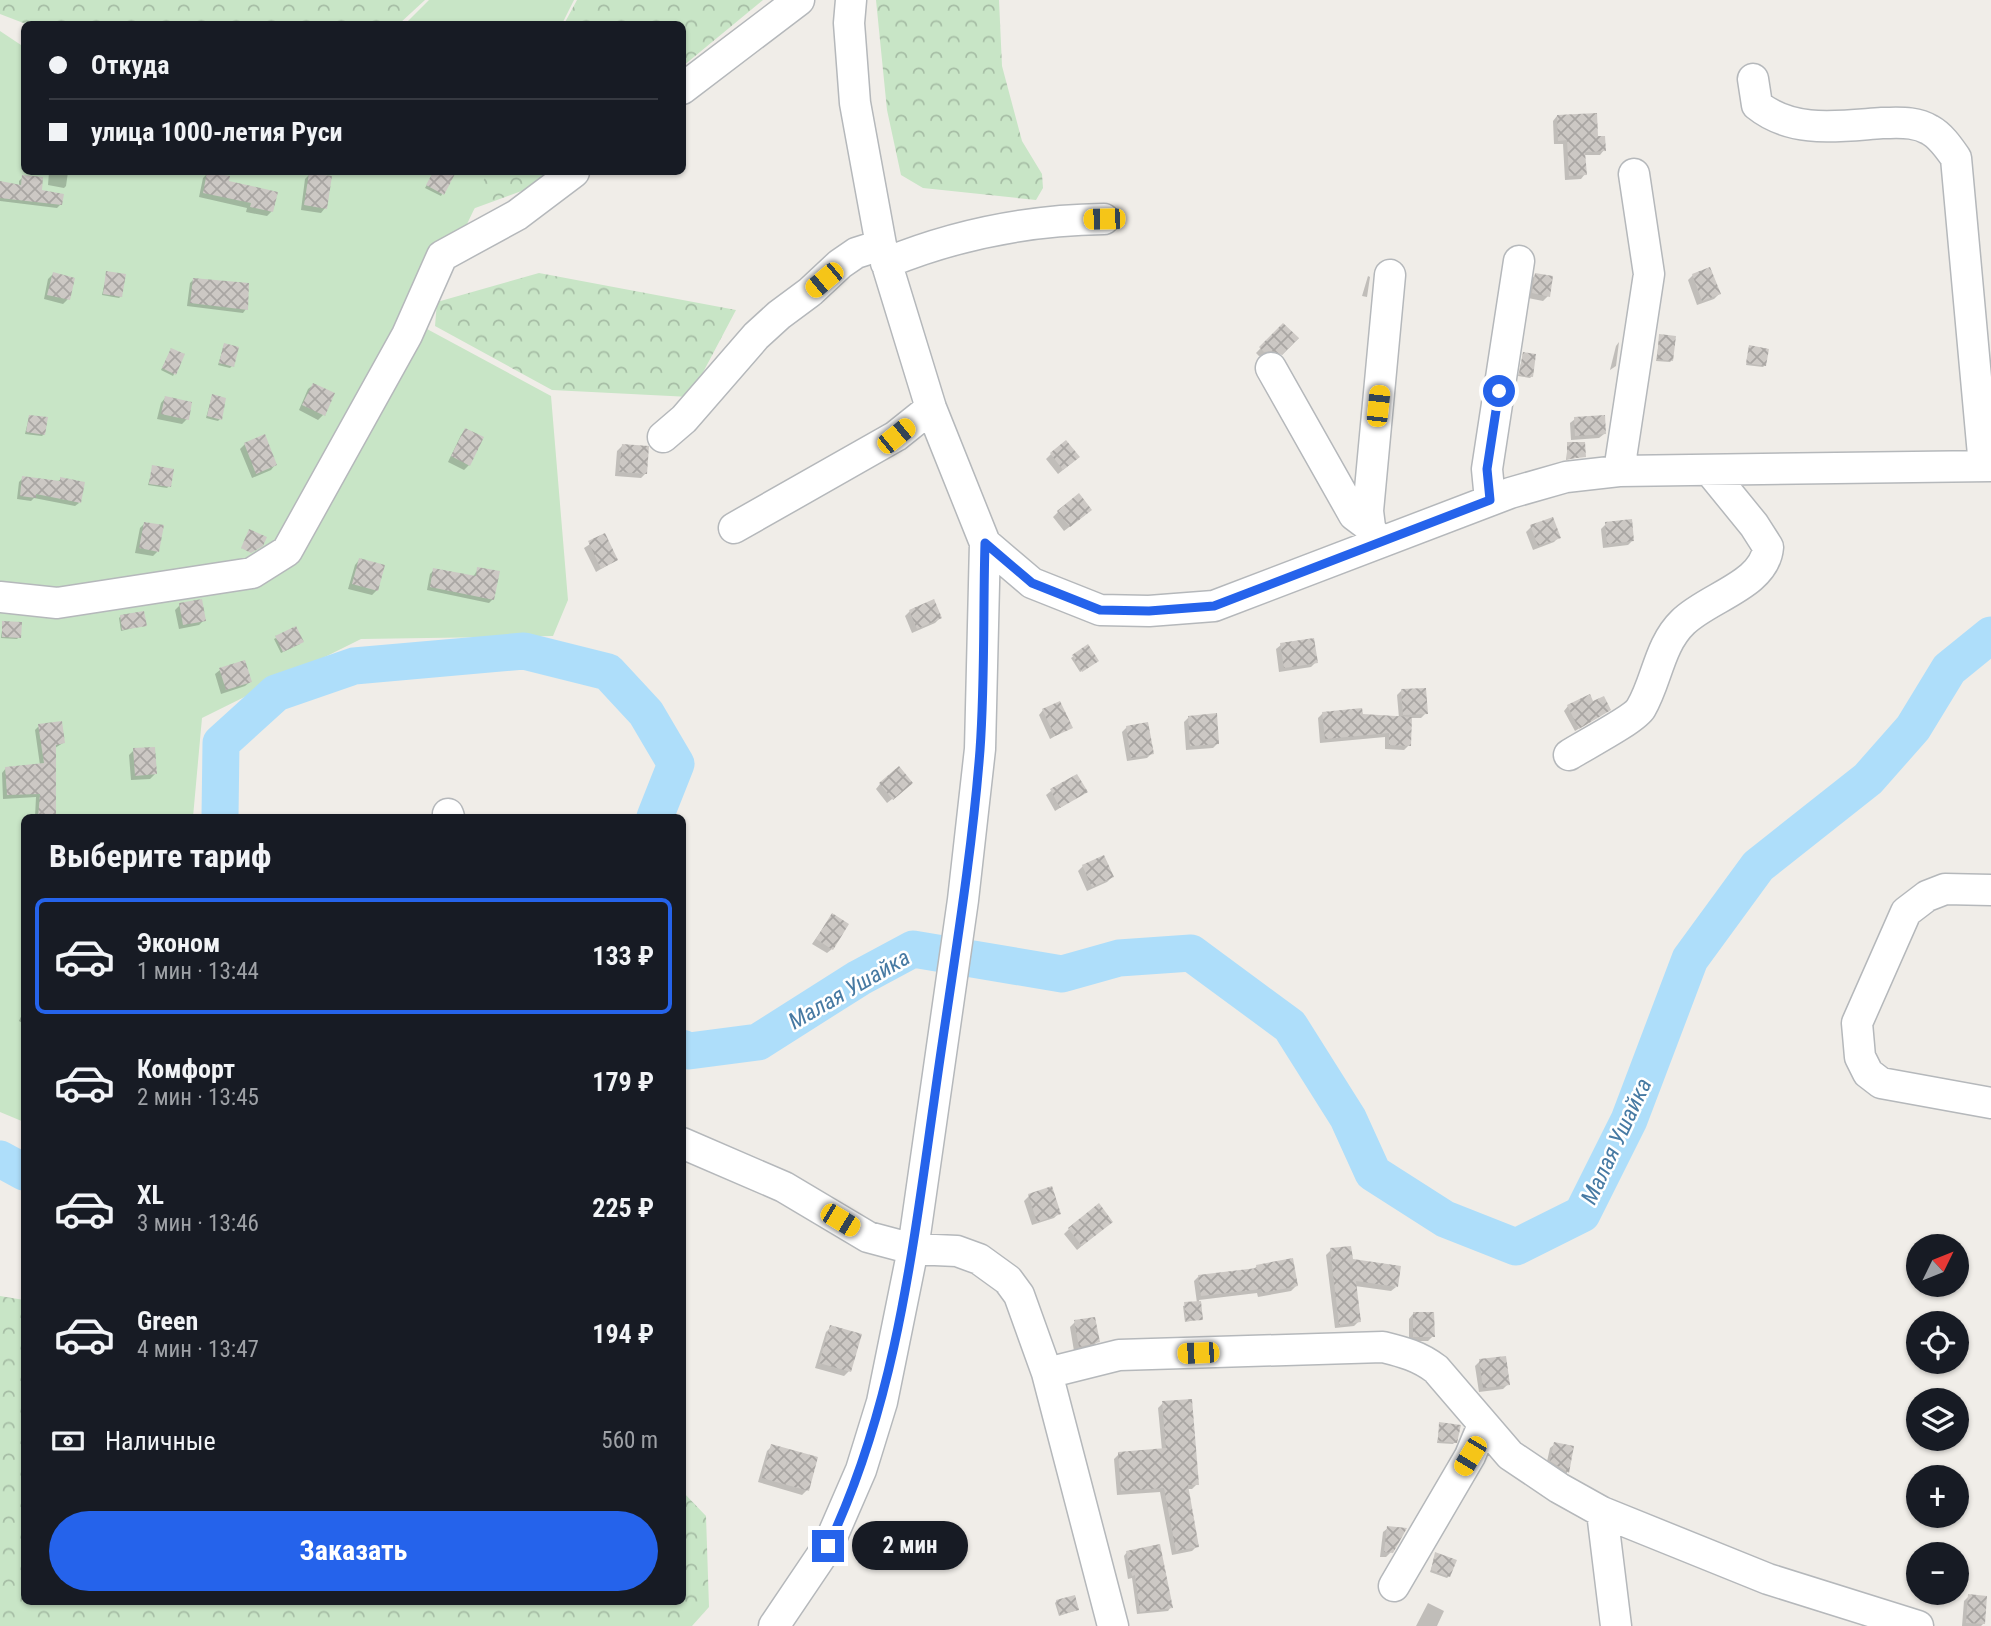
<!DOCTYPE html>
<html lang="ru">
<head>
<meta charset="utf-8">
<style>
  :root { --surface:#171b24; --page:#242831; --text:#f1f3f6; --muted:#9ea1a6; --line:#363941; --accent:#2563eb }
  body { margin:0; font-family:"Roboto Condensed",sans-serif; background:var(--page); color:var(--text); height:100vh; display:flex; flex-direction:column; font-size:26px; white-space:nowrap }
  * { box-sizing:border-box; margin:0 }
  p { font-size:23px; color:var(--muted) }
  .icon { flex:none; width:38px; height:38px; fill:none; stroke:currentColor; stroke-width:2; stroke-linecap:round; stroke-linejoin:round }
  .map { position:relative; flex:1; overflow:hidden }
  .side { position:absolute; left:21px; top:814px; width:665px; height:791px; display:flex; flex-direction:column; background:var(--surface); border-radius:10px; box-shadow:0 2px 5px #0004 }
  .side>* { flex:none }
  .hud { position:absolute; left:21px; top:21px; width:665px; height:154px; border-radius:10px; box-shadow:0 2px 5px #0004; display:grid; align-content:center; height:154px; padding:0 28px; background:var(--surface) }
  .needle { width:46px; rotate:47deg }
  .controls { position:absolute; left:1906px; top:1234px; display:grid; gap:14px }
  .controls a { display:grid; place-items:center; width:63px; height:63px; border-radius:50%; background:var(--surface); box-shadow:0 2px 5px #0004; font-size:35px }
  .end { position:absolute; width:32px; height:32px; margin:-16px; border:9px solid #2563eb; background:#fff; box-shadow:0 0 0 4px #fff }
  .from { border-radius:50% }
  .bubble { position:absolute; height:49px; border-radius:24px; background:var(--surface); box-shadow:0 2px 5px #0004; font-size:23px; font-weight:700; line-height:49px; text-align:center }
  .car { position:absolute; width:21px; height:42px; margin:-21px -10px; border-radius:9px; box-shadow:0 0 5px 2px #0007; background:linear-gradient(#f5c518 24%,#345 0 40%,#f5c518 0 76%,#345 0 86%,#f5c518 0) }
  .hud b { display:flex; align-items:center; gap:24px; height:66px; font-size:26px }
  .hud b+b { border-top:2px solid var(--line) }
  .hud i { width:18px; height:18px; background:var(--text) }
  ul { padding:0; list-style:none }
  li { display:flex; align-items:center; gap:21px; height:116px; margin:0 14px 10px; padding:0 14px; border:4px solid transparent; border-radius:10px }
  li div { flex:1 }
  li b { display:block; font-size:26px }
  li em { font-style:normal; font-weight:700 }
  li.selected { border-color:var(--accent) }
  li>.icon { width:63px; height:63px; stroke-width:1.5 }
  h2 { padding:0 28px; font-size:32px; line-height:84px }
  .pay { display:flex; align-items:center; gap:18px; height:77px; padding:0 28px; font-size:26px }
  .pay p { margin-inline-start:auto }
  .button { display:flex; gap:14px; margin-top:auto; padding:14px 28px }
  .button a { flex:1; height:80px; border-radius:42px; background:var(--accent); color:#fff; font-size:28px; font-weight:700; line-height:80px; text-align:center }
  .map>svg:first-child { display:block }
</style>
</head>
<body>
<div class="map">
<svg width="1991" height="1626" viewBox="0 0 1991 1626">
  <defs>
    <pattern id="forest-crowns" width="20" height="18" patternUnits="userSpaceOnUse" patternTransform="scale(1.75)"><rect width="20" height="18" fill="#c8e5c6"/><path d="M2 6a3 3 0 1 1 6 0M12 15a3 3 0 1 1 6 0" fill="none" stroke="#a6bda5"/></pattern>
    <pattern id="building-cross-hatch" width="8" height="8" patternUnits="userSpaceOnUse" patternTransform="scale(1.75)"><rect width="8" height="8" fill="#ccc8c4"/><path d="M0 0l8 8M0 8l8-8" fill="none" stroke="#a9a6a3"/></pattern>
  </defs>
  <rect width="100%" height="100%" fill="#f0ede8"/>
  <path fill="#c8e5c6" d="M429,0H574L562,24H405Z
    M0,31L24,47V172H492L467,224L427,329L551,396L568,600L553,636L361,639L202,718L193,817H24V1122L0,1112Z"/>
  <path fill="url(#forest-crowns)" d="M0,0H425L399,24H26L0,14Z
    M577,0H763L683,66L682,24H564Z
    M876,0H999L1002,66L1022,141L1042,174L1043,188L1036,200L923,188L901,175L887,110Z
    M488,172H553L535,186L467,211Z
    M539,273L736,310L690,397L552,390L435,326L437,302Z
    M0,1296L24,1300V1601H682L683,1492L706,1516L709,1607L692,1626H0Z"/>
  <path fill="#0003" d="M1557,116L1596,138L1604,150L1600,155H1584L1585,174L1581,179L1565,180L1563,144H1554L1553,121Z
    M49,172H68L66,186L64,188L48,185Z
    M434,172H454L441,196L425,188Z
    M208,173L227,183L272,211L267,216L246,212L247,208L199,197L203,178Z
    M310,174L325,208L321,213L301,210L305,179Z
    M23,177L40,191L61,204L57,208L0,201V182L19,186V181Z
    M107,273L121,296L119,298L102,295Z
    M53,274L68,299L63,304L44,299L48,279Z
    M1535,275L1548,296L1543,301L1528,298L1531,280Z
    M1693,275L1719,294L1714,299L1697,305L1688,280Z
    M1368,276L1370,277L1367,297L1362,296Z
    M193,280L246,309L243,313L187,306L190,283Z
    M1283,325L1296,338L1276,359L1266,355L1259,356L1256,353Z
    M1660,336L1672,360L1670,362L1656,361Z
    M1619,342L1616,366L1610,370L1616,346Z
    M224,345L232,366L230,368L218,365Z
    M1750,347L1765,365L1763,367L1746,365Z
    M170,352L174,374L173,376L161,370Z
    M1523,354L1532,376L1530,378L1518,376Z
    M313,385L323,415L318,420L299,410L308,389Z
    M212,396L220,419L218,421L206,418Z
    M165,398L187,419L182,424L157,419L161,403Z
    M29,417L43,435L42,436L25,434Z
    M1575,419L1604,434L1599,438L1571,440L1570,423Z
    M466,430L469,465L464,470L448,462L461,435Z
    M245,444L275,465L271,470L252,478L240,449Z
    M1568,444L1584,456L1566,460Z
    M622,446L646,473L641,478L615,476L617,451Z
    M1051,454L1073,462L1058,474L1046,459Z
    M153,467L169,486L167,488L148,485Z
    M23,478L57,482L61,479L79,503L75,506L34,498L31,501L17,499L19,482Z
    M1058,512L1085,515L1064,531L1053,517Z
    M144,524L158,551L153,556L135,553L140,528Z
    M1606,524L1633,540L1628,545L1603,548L1601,529Z
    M1531,527L1558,538L1554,542L1533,550L1526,532Z
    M604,535L616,560L596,572L584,548Z
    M359,560L377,590L372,595L348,589L355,565Z
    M478,569L493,599L489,603L427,590L430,574L434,570L473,577Z
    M180,605L204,620L199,625L179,629L175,610Z
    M910,611L940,618L935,623L912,633L905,616Z
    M121,616L145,625L121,631L119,618Z
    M3,623L19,637L17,639L1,638Z
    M276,638L300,644L281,653L274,639Z
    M1281,645L1316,662L1311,667L1279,672L1276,649Z
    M1088,647L1095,662L1080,672L1071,658Z
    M220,670L250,682L245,686L221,694L215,674Z
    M1402,690L1426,713L1421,718H1411L1409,745L1404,750L1385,749V737L1320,743L1318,718L1323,713L1399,718L1397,695Z
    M1593,704L1609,709L1575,731L1564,711L1568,706Z
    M1043,710L1071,727L1050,739L1039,715Z
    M1189,717L1218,743L1213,748L1186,750L1184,722Z
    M39,726L63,743L55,748L54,817H35L36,797L3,799L2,773L6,768L40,765L35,730Z
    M1127,727L1152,753L1147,758L1127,761L1122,732Z
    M134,750L155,774L150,779L131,780L129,755Z
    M880,784L906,788L887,803L876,789Z
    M1051,791L1085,792L1055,811L1046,795Z
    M1083,866L1112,877L1107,882L1087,891L1078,871Z
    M832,915V949L827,953L812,944Z
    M24,1010V1024L19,1021Z
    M1029,1196L1059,1213L1054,1218L1032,1225L1024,1201Z
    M1106,1226L1077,1250L1064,1234L1069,1229Z
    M1331,1250L1396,1287L1391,1291L1355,1286L1359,1321L1354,1326L1335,1328L1326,1255Z
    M1257,1266L1296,1286L1291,1291L1258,1297L1257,1293L1199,1300L1201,1319L1185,1322L1183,1306L1197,1303L1194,1281L1199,1276L1253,1270Z
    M1413,1314L1433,1336L1428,1341H1409V1319Z
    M1075,1322L1098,1341L1093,1346L1074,1351L1070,1327Z
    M831,1327L849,1371L844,1376L815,1368L826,1332Z
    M1480,1361L1508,1384L1503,1389L1479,1392L1475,1366Z
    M1163,1403L1197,1484L1192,1489H1187L1197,1546L1192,1551L1172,1555L1160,1492L1117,1495L1114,1459L1119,1454L1162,1450L1158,1408Z
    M1440,1424L1455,1442L1453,1444L1437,1443Z
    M1555,1444L1572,1447L1567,1473L1563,1477L1546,1466L1550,1448Z
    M772,1446L807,1490L802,1495L758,1482L767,1451Z
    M1388,1528L1391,1552L1386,1557H1380L1383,1532Z
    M1127,1552L1171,1607L1168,1611L1137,1614L1132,1578L1128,1579L1124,1556Z
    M1436,1554L1449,1576L1447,1578L1430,1572Z
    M1969,1596L1984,1623L1981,1626H1962L1964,1601Z
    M1057,1601L1077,1610L1059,1616L1055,1603Z
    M1428,1603L1444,1611L1437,1626H1416Z"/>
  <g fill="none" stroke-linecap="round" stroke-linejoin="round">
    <path stroke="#aedefa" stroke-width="37" d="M220,817L221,743L276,693L354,666L524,651L608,672L646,713L676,764L655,817
      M682,1048L689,1051L758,1042L859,978L913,949L1062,974L1119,958L1191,953L1290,1026L1348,1118L1373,1173L1445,1219L1516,1247L1582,1214L1629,1120L1690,959L1758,866L1868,779L1913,728L1949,669L1991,635
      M0,1159L24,1172"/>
  </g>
  <path fill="url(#building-cross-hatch)" d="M1597,113L1598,136H1605L1606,151L1585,152L1587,175L1569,176L1567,140L1558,141L1557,115Z
    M207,172L230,176L229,181L278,192L273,212L250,207L251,203L203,193Z
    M433,172H456L444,195L426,185Z
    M309,173L332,176L327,209L304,205Z
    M22,175L43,177L42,190L64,194L62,205L0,198V181L21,185Z
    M1710,267L1721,294L1702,301L1692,274Z
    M106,271L126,274L122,297L103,294Z
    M53,272L75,278L70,300L47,295Z
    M1535,273L1553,276L1550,297L1532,293Z
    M193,278L249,283L248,310L190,303Z
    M1283,323L1299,338L1282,355L1272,351L1264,352L1259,347Z
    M1659,334L1676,336L1673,361L1657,359Z
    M224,343L239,347L234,367L219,363Z
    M1749,345L1769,349L1766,366L1746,363Z
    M171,348L185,354L176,375L162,368Z
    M1523,352L1536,354L1533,377L1519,375Z
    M313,383L335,393L325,416L302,405Z
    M212,394L226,398L222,420L207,416Z
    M165,396L192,402L189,420L161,414Z
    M29,415L48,417L45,435L26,432Z
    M1605,415L1606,434L1575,436L1574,417Z
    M465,428L484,437L470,466L451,456Z
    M265,434L277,465L256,474L244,443Z
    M1066,440L1080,457L1063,470L1050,453Z
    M1567,442H1585L1586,457L1567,459Z
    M622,444L649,446L647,474L619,472Z
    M152,465L174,469L171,487L149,484Z
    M22,476L60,481V477L85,482L81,503L36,494V498L20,496Z
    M1079,493L1092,510L1070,527L1057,511Z
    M1553,517L1561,538L1538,546L1530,525Z
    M1632,519L1634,541L1607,544L1605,522Z
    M144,522L164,525L159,552L139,548Z
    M249,529L267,537L263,546L251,553L241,548Z
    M605,533L618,560L601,569L588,541Z
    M359,558L385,565L378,591L352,584Z
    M477,567L500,571L494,600L430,587L433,568L476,576Z
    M202,599L206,621L183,625L179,603Z
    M934,599L942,618L917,629L909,610Z
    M144,611L147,626L122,630L120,615Z
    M2,621L22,622L21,638L2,637Z
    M296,626L304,642L283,652L275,636Z
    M1314,638L1318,663L1284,668L1280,643Z
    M1088,644L1099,661L1082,672L1072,655Z
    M245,660L252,682L226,690L219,668Z
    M1426,688L1428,714L1403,715L1401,689Z
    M1590,694L1593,701L1604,696L1611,710L1579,729L1567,705Z
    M1060,701L1073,728L1055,736L1042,709Z
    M1362,708L1363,714L1412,717L1411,746L1389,745V733L1325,739L1322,712Z
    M1217,713L1219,744L1190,746L1188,716Z
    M62,721L65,743L56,745V817H38L40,794L7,795L5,767L44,763L38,724Z
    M1148,722L1154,754L1131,758L1126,726Z
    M155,747L157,774L135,776L133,748Z
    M899,766L913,783L893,800L879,783Z
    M1077,774L1088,792L1060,808L1050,789Z
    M1104,855L1114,877L1092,887L1082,865Z
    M832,913L849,924L833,950L816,939Z
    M1052,1186L1061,1214L1037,1222L1028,1194Z
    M1099,1203L1113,1222L1082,1246L1068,1228Z
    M1351,1246L1353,1259L1401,1266L1398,1287L1356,1281L1361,1322L1339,1325L1330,1248Z
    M1293,1258L1298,1286L1262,1293L1261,1289L1201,1296L1198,1275L1257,1268L1256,1265Z
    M1201,1301L1203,1320L1186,1321L1184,1302Z
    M1413,1312H1434L1435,1337H1413Z
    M1095,1317L1100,1342L1079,1347L1074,1320Z
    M830,1325L862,1334L851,1372L819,1363Z
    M1506,1356L1510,1385L1483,1388L1479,1359Z
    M1192,1399L1199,1485H1188L1199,1547L1176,1551L1164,1488L1121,1491L1118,1452L1166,1448L1162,1401Z
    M1439,1422L1461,1425L1457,1443L1438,1441Z
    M1554,1442L1574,1446L1569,1473L1550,1461Z
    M771,1444L818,1457L809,1491L762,1478Z
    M1387,1526L1407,1528L1393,1553L1384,1552Z
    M1160,1544L1173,1608L1140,1612L1135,1575L1132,1576L1126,1551Z
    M1435,1552L1457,1560L1450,1577L1431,1570Z
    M1968,1594L1987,1596L1985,1624L1966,1623Z
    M1075,1595L1079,1610L1060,1615L1056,1600Z"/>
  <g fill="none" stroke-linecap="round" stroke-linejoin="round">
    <defs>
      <path id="minor" d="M1753,79L1757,105C1793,134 1839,126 1882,123C1899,123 1915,121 1930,130C1941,136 1949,148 1956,158L1984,466
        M682,89L799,0
        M886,263C957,234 1028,220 1104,219
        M1271,368L1354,515L1370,527
        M663,437L684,419L756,336L779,315L810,292L840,264L856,253L881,245
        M1619,471L1649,274L1634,174
        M1490,500L1487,469L1519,261
        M734,528L896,436L931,408
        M1377,542L1370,527L1368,511L1390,275
        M985,543L1032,583L1100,610L1149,611L1214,606L1510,493L1566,477L1619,471L1991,466
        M0,597L57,603L252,573L287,551L407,335L442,256L517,215L574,172
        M1569,755C1583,746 1635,719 1641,708C1657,681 1659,645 1683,622C1708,597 1765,585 1768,547L1754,525L1710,471
        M448,814L449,817
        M1991,890L1945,889L1927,896L1906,912L1857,1023L1860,1057L1868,1073L1881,1083L1991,1103
        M682,1143L784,1187L868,1237L913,1249L957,1251L979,1259L1008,1280L1019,1295L1047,1373L1113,1626
        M1047,1373L1119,1355L1383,1347C1403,1352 1419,1356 1436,1369L1510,1455L1559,1488L1602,1512L1768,1579L1918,1626
        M1602,1512L1616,1626
        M1394,1586L1470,1456L1483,1425
        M774,1626L828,1546L861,1470L882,1402L913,1249L963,900L980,749L985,543L931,408L881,245L855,103L849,23L851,0"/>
    </defs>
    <use href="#minor" stroke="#b5b8bb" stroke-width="33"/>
    <use href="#minor" stroke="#fff" stroke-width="30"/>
  </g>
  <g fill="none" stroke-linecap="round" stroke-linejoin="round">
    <path stroke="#2563eb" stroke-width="9" d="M828,1546C895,1405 912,1254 934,1101C950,984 971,867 980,750C985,681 983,612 985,543L1032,583L1100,610L1149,611L1214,606L1490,500L1487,469L1499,391"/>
  </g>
  <g text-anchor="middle" stroke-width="5" stroke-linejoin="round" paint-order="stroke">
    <g font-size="23" font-style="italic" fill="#477aa3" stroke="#fff">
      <text transform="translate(849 989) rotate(-30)" y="8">Малая Ушайка</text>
      <text transform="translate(1616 1141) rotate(-65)" y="8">Малая Ушайка</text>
    </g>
  </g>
</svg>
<div class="controls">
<a><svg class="needle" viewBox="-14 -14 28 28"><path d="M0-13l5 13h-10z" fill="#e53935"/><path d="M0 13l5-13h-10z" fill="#9ea1a6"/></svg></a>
<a><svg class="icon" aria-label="locate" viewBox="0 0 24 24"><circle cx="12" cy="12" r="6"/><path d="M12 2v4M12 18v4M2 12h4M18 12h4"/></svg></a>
<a><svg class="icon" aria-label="layers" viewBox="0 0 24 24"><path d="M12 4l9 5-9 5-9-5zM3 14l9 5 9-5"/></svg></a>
<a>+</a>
<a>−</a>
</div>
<i class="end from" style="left:1499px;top:391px"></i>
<i class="end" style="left:828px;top:1546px"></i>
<div class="bubble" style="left:852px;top:1521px;width:116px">2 мин</div>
<i class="car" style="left:1104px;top:219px;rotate:269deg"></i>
<i class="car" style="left:824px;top:280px;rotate:230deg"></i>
<i class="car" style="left:1378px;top:406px;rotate:6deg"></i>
<i class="car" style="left:896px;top:436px;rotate:51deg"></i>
<i class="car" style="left:840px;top:1220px;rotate:121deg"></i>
<i class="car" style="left:1198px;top:1353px;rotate:268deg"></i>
<i class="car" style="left:1470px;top:1456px;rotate:211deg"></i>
<div class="hud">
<b><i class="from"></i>Откуда</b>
<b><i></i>улица 1000-летия Руси</b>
</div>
<section class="side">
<h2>Выберите тариф</h2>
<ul>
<li class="selected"><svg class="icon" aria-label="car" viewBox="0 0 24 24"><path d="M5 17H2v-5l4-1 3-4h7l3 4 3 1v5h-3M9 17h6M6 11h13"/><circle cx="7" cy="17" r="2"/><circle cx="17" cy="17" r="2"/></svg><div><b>Эконом</b><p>1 мин · 13:44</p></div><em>133 ₽</em></li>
<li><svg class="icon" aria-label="car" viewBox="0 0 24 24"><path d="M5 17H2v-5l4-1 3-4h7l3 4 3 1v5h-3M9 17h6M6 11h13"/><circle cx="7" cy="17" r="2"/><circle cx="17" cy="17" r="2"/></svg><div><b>Комфорт</b><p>2 мин · 13:45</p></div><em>179 ₽</em></li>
<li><svg class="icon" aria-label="car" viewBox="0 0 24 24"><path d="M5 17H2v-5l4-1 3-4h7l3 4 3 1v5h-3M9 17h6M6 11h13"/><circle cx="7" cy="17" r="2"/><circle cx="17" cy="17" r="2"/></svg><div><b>XL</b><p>3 мин · 13:46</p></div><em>225 ₽</em></li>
<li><svg class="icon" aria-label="car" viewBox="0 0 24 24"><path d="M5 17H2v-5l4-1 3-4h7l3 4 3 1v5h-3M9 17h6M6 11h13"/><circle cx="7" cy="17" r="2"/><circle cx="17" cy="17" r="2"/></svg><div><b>Green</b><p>4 мин · 13:47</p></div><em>194 ₽</em></li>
</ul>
<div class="pay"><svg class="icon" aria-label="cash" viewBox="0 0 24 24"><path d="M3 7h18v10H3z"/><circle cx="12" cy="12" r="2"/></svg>Наличные<p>560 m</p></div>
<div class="button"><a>Заказать</a></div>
</section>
</div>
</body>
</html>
